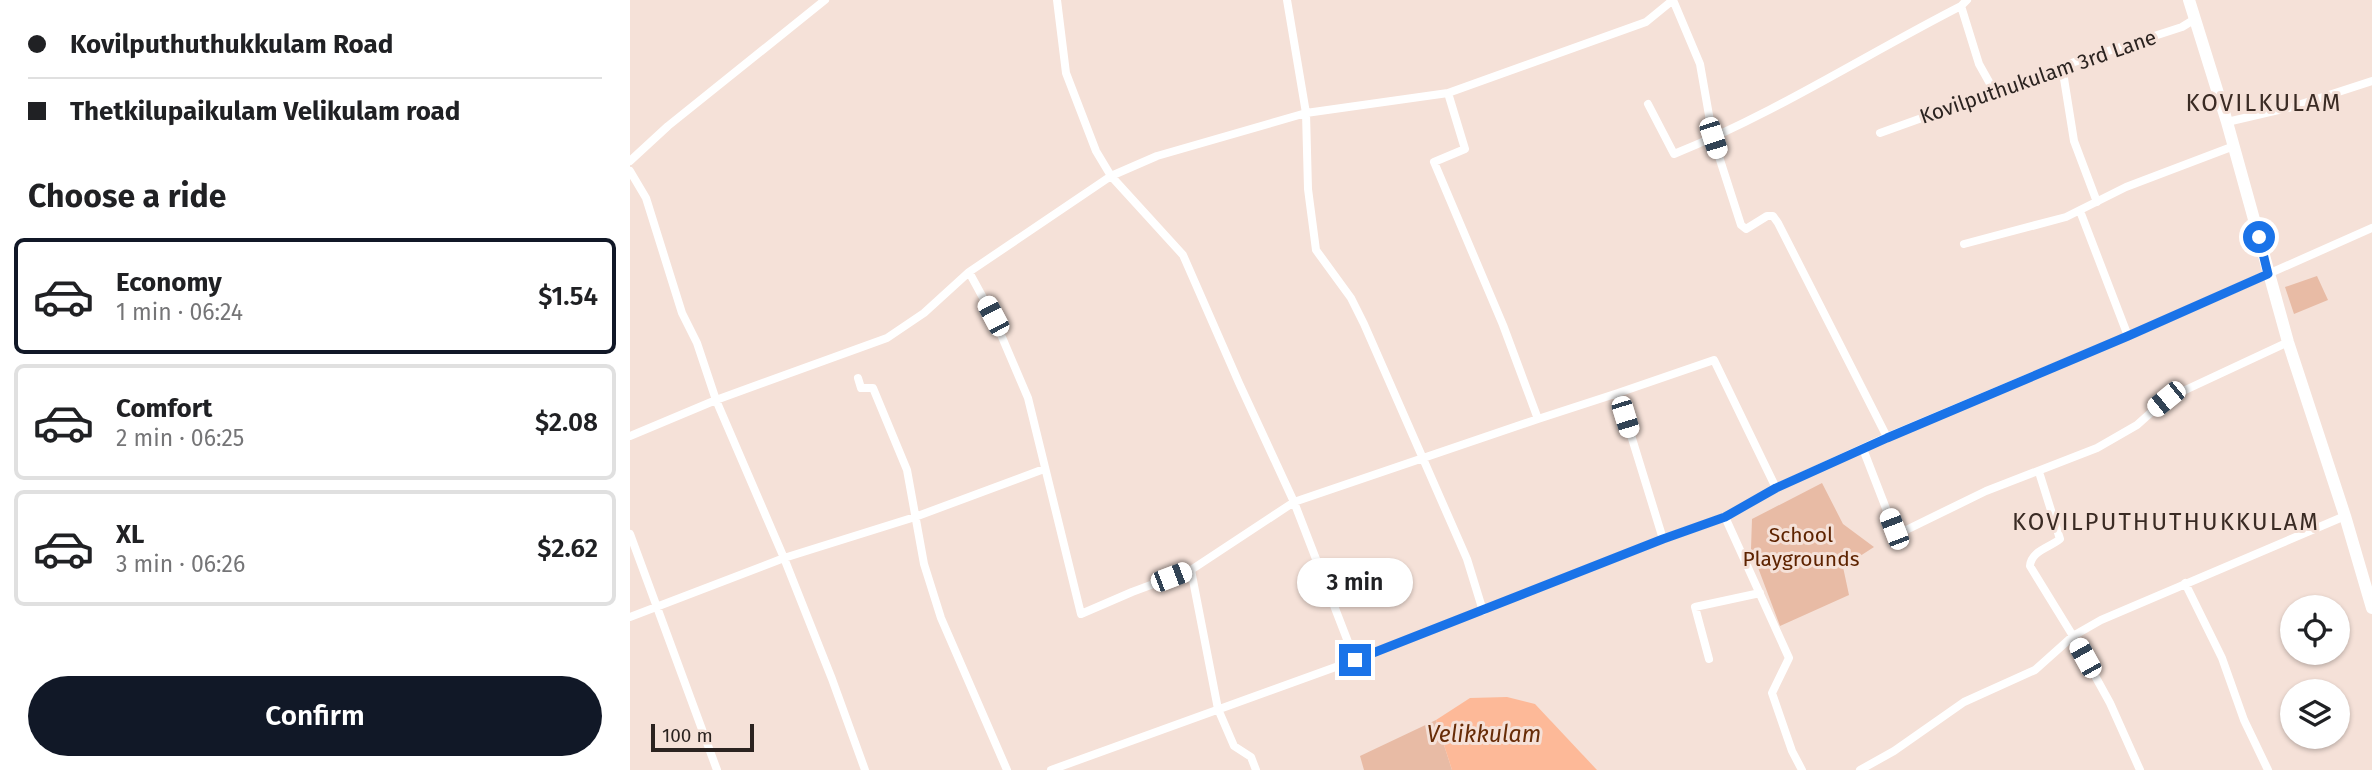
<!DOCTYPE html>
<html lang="en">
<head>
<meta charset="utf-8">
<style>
  :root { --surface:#fff; --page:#f2f2f2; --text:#202124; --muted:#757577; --line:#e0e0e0; --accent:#111827 }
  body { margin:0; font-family:"Fira Sans",sans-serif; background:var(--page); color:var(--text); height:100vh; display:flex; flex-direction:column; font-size:26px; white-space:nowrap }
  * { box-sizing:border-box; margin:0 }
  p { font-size:23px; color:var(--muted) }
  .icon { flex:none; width:38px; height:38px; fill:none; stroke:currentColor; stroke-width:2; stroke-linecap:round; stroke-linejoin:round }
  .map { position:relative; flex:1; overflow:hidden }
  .details { display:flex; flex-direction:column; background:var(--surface); width:630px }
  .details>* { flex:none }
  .top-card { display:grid; align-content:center; height:154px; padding:0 28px; background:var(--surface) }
  .fabs { position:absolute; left:1650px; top:595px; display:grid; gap:14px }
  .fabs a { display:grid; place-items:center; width:70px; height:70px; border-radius:50%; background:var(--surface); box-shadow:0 2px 5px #0004; font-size:35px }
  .scale { position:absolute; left:21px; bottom:18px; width:103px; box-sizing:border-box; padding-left:7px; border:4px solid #2b2320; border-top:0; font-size:19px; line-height:24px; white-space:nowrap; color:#2b2320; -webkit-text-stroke:5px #f5e1d8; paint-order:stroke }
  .end { position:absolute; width:32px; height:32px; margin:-16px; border:9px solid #1a73e8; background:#fff; box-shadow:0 0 0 4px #fff }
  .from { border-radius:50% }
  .bubble { position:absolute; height:49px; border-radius:24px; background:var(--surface); box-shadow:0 2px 5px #0004; font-size:23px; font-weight:600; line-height:49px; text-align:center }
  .car { position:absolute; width:21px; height:42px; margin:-21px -10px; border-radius:9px; box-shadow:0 0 5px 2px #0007; background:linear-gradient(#fff 24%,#345 0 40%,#fff 0 76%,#345 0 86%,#fff 0) }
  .top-card b { display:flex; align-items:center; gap:24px; height:66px; font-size:26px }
  .top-card b+b { border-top:2px solid var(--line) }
  .top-card i { width:18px; height:18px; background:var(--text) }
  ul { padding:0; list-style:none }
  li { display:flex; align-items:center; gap:21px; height:116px; margin:0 14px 10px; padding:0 14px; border:4px solid var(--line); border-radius:10px }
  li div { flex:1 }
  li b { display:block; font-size:26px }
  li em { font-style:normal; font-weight:600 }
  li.on { border-color:var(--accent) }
  li>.icon { width:63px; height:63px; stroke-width:1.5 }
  h2 { padding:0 28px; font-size:32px; line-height:84px }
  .cta { display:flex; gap:14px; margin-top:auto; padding:14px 28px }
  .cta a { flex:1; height:80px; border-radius:42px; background:var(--accent); color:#fff; font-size:28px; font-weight:600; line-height:80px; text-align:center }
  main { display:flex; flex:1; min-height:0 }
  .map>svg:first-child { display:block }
</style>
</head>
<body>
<main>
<section class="details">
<div class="top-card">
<b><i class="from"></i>Kovilputhuthukkulam Road</b>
<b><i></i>Thetkilupaikulam Velikulam road</b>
</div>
<h2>Choose a ride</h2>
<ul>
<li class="on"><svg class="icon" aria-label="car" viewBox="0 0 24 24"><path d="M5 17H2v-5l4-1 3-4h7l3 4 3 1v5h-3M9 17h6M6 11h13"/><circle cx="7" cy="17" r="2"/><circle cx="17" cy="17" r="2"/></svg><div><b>Economy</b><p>1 min · 06:24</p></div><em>$1.54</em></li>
<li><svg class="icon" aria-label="car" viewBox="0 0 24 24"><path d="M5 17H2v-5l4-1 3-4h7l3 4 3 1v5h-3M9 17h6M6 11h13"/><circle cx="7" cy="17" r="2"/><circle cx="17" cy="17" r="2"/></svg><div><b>Comfort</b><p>2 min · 06:25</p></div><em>$2.08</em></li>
<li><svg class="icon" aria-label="car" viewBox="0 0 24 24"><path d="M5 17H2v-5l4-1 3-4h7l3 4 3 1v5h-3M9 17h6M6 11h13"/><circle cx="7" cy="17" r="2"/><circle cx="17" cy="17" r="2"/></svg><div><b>XL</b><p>3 min · 06:26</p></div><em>$2.62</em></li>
</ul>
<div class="cta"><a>Confirm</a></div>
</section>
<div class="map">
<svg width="1742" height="770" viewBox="0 0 1742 770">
  <rect width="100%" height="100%" fill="#f5e1d8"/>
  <path fill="#e8bba5" d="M1687,276L1698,300L1664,314L1655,287Z
    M1192,483L1213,524L1244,547L1213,567L1219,595L1150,626L1121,549L1122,519Z
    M806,720L822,770H734L730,756Z"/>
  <path fill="#fdb998" d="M877,697L905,704L967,770H822L806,720L840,698Z"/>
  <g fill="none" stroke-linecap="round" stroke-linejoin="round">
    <path stroke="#fff" stroke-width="8" d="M427,0L436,73L466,151L481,176L553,255L609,383L664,502L725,660
      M657,0L676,113L818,93
      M1331,6L1349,64L1363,89
      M1432,66L1444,141L1467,202
      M1018,104L1044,154C1144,114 1235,55 1331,6L1337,0
      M1597,122L1662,107L1742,81
      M1250,133L1328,105L1363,89L1400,79L1432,66L1552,27L1565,19
      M0,161L38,126L195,0
      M0,171L16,198L52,313L67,343L86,400L154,558L202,679L235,770
      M1450,211L1498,336
      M1334,244L1436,217L1496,187L1604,146
      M339,272L363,316L398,398L451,614L502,592L561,570
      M228,378L231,388H243L277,470L294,564L311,618L377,770
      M988,393L1084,360L1146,488
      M0,436L86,400L257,338L294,313L339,272L481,176L527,156L676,113L678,189L686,250L721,298L734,324L837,559L853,611
      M1233,449L1264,529L1268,534L1356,491L1467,448L1507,425L1536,399L1658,342
      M1409,472L1430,539C1419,548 1401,551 1400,566L1443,636L1480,703L1510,770
      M1095,517L1159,658L1142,693L1162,751L1172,770
      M0,534L87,770
      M1033,539L988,393L908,419L873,325L804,162L835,149L818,93L1016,22L1043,0L1070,64L1083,138L1111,225L1116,229L1137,216H1143L1148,223L1257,437
      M1555,583L1592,658L1614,720L1638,770
      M0,617L154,558L285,517L414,469
      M1079,659L1065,607L1130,593
      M421,770L725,660L1033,539L1095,517L1146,488L1257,437L1498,336L1742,228
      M626,770L621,757L604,746L588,709L561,570L664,502L908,419
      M1230,770L1264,751L1334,702L1405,670L1443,636L1471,620L1715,516"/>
    <path stroke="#fff" stroke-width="12" d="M1559,0L1597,122L1658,342L1715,516L1742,608"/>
  </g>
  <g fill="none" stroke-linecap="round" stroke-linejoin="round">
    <path stroke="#1a73e8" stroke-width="9" d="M725,660L1033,539L1095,517L1146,488L1257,438L1498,336L1638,274L1629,237"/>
  </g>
  <g text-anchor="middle" stroke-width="6" stroke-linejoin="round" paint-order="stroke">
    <g font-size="21" fill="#2b2320" stroke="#f5e1d8">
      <text transform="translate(1408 77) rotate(-19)" y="7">Kovilputhukulam 3rd Lane</text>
    </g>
    <g font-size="21" fill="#5e2300" stroke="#f5e1d8">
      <text x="1171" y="542">School<tspan x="1171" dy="24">Playgrounds</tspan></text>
    </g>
    <g font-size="23" font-style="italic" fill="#672c07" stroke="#f5e1d8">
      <text x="854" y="742">Velikkulam</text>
    </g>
    <g font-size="24" letter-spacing="2" fill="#3a2b24" stroke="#f5e1d8">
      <text x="1634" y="111">KOVILKULAM</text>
      <text x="1536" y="530">KOVILPUTHUTHUKKULAM</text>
    </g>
  </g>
</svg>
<div class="fabs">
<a><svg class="icon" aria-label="locate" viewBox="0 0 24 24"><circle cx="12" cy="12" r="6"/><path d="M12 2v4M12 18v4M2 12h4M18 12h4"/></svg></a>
<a><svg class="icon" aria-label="layers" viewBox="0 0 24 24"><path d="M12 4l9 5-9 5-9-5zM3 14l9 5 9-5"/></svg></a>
</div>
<div class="scale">100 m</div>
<i class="end from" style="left:1629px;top:237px"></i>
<i class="end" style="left:725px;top:660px"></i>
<div class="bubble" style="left:667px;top:558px;width:116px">3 min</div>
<i class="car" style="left:1083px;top:138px;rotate:162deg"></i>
<i class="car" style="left:363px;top:316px;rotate:332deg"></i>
<i class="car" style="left:1536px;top:399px;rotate:231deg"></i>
<i class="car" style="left:995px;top:417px;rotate:163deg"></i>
<i class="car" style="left:1264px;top:529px;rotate:339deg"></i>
<i class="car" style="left:541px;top:577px;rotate:69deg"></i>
<i class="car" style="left:1455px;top:658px;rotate:331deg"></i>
</div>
</main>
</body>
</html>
